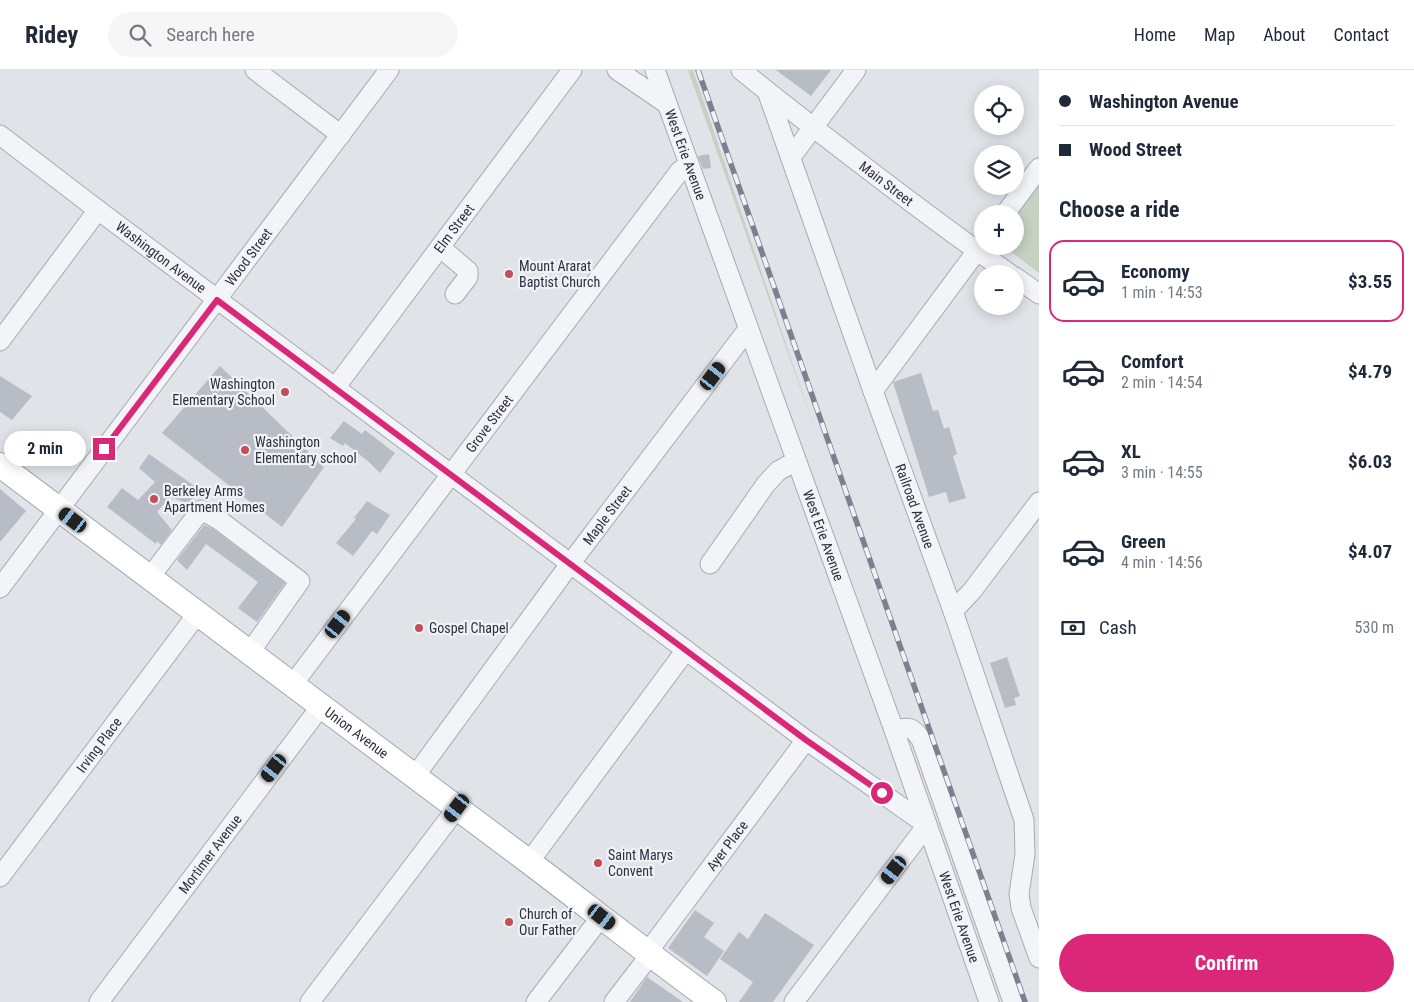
<!DOCTYPE html>
<html lang="en">
<head>
<meta charset="utf-8">
<style>
  :root { --surface:#fff; --page:#f6f6f7; --text:#1f2937; --muted:#747a83; --line:#e0e1e3; --accent:#db2777 }
  body { margin:0; font-family:"Roboto Condensed",sans-serif; background:var(--page); color:var(--text); height:100vh; display:flex; flex-direction:column; font-size:19px; white-space:nowrap }
  * { box-sizing:border-box; margin:0 }
  p { font-size:16px; color:var(--muted) }
  .icon { flex:none; width:28px; height:28px; fill:none; stroke:currentColor; stroke-width:2; stroke-linecap:round; stroke-linejoin:round }
  .map { position:relative; flex:1; overflow:hidden }
  .sheet { display:flex; flex-direction:column; background:var(--surface); width:375px }
  .sheet>* { flex:none }
  .banner { display:grid; align-content:center; height:110px; padding:0 20px; background:var(--surface) }
  .buttons { position:absolute; left:974px; top:15px; display:grid; gap:10px }
  .buttons a { display:grid; place-items:center; width:50px; height:50px; border-radius:50%; background:var(--surface); box-shadow:0 2px 12px #0003; font-size:25px }
  .end { position:absolute; width:22px; height:22px; margin:-11px; border:6px solid #db2777; background:#fff; box-shadow:0 0 0 2px #fff }
  .from { border-radius:50% }
  .bubble { position:absolute; height:35px; border-radius:18px; background:var(--surface); box-shadow:0 2px 12px #0003; font-size:16px; font-weight:700; line-height:35px; text-align:center }
  .car { position:absolute; width:15px; height:30px; margin:-15px -8px; border-radius:6px; box-shadow:0 0 4px 1px #0007; background:linear-gradient(#222 24%,#8ab4d8 0 40%,#222 0 76%,#8ab4d8 0 86%,#222 0) }
  .banner b { display:flex; align-items:center; gap:18px; height:48px; font-size:19px }
  .banner b+b { border-top:1px solid var(--line) }
  .banner i { width:12px; height:12px; background:var(--text) }
  ul { padding:0; list-style:none }
  li { display:flex; align-items:center; gap:15px; height:82px; margin:0 10px 8px; padding:0 10px; border:2px solid transparent; border-radius:15px }
  li div { flex:1 }
  li b { display:block; font-size:19px }
  li em { font-style:normal; font-weight:700 }
  li.current { border-color:var(--accent) }
  li>.icon { width:45px; height:45px; stroke-width:1.5 }
  h2 { padding:0 20px; font-size:22px; line-height:60px }
  .pay { display:flex; align-items:center; gap:12px; height:55px; padding:0 20px; font-size:19px }
  .pay p { margin-inline-start:auto }
  .button { display:flex; gap:10px; margin-top:auto; padding:10px 20px }
  .button a { flex:1; height:58px; border-radius:30px; background:var(--accent); color:#fff; font-size:20px; font-weight:700; line-height:58px; text-align:center }
  header { display:flex; align-items:center; gap:30px; box-sizing:border-box; height:70px; padding:0 25px; background:var(--surface); border-bottom:1px solid var(--line) }
  header strong { font-size:24px }
  nav { display:flex; gap:28px; margin-inline-start:auto; font-size:18px }
  .search { width:350px; height:45px; background:var(--page); display:flex; align-items:center; gap:12px; box-sizing:border-box; padding:0 18px; border-radius:28px; color:var(--muted); font-size:19px }
  main { display:flex; flex:1; min-height:0 }
  .map>svg:first-child { display:block }
</style>
</head>
<body>
<header>
<strong>Ridey</strong>
<div class="search"><svg class="icon" aria-label="search" viewBox="0 0 24 24"><circle cx="10" cy="10" r="6"/><path d="M15 15l6 6"/></svg>Search here</div>
<nav><a>Home</a><a>Map</a><a>About</a><a>Contact</a></nav>
</header>
<main>
<div class="map">
<svg width="1039" height="932" viewBox="0 0 1039 932">
  <rect width="100%" height="100%" fill="#e0e3e8"/>
  <path fill="#c5d2c2" d="M688,0H693L819,371Z
    M1039,111V203L1003,176H1015V144Z"/>
  <path fill="#b8bcc5" d="M776,0H831L811,26Z
    M709,84L711,98L703,99L698,86Z
    M220,296L324,397L282,457L162,363Z
    M921,303L933,341L938,340L944,359L949,357L957,384L953,386L966,428L949,433L946,422L929,427L893,312Z
    M0,306L32,326L12,350L0,342Z
    M344,351L362,364L365,360L395,383L380,403L369,392L345,373L343,376L330,368Z
    M149,384L199,419L189,434L170,427L157,442L172,460L161,475L157,471L156,474L107,437L122,418L138,430L155,412L139,398Z
    M0,419L26,441L0,472Z
    M367,431L390,445L377,464L372,461L353,486L336,473L356,449L354,448Z
    M204,455L213,459L285,513L257,552L238,538L258,512L206,474L187,500L177,490Z
    M1007,587L1020,626L1014,628L1016,635L1005,638L990,593Z
    M695,840L714,853L704,867L724,881L707,906L668,878Z
    M765,843L814,875L773,932H739L753,912L720,889L739,862L748,869Z
    M647,907L683,932H630Z"/>
  <g fill="none" stroke-linecap="round" stroke-linejoin="round">
    <defs>
      <g id="minor">
        <path d="M255,0L341,65"/>
        <path d="M617,0L667,34"/>
        <path id="s1" d="M655,0L894,660L989,932"/>
        <path id="s2" d="M741,0L767,21L873,321L953,541L1024,750L1025,784L1019,824L1021,838L1039,888"/>
        <path id="s3" d="M767,21C847,84 927,146 1010,204"/>
        <path id="s4" d="M0,65L98,140L806,670L927,755L794,932"/>
        <path d="M791,87L856,0"/>
        <path d="M1005,144L1039,98"/>
        <path d="M440,177L468,201V207L455,224"/>
        <path d="M1015,207L1039,224"/>
        <path d="M0,271L98,140"/>
        <path id="s5" d="M335,318L572,0"/>
        <path d="M873,321L982,174"/>
        <path d="M710,494L766,414L778,401L796,391"/>
        <path d="M150,507L201,440L219,450L300,511L250,582"/>
        <path id="s6" d="M0,518L389,0"/>
        <path d="M953,541L972,521L1039,432"/>
        <path id="s7" d="M293,614L679,102L689,94"/>
        <path d="M894,660C908,657 912,656 921,669L1013,932"/>
        <path id="s8" d="M415,706L570,494L748,259"/>
        <path d="M529,792L686,580"/>
        <path id="s9" d="M0,807L198,543"/>
        <path id="s10" d="M647,883L806,670"/>
        <path id="s11" d="M99,932L321,636"/>
        <path d="M310,932L457,738"/>
        <path d="M536,932L601,847"/>
        <path d="M614,932L650,885"/>
      </g>
      <g id="major">
        <path id="s12" d="M0,395C176,528 352,659 528,791C590,838 651,886 714,932"/>
      </g>
    </defs>
    <use href="#minor" stroke="#a6aab2" stroke-width="21"/>
    <use href="#major" stroke="#a1a6b3" stroke-width="26"/>
    <use href="#minor" stroke="#f3f4f7" stroke-width="19"/>
    <use href="#major" stroke="#fff" stroke-width="24"/>
    <defs>
      <path id="rail" d="M698,0L1025,932"/>
    </defs>
    <use href="#rail" stroke="#7b8191" stroke-width="5.5"/>
    <use href="#rail" stroke="#f0f2f6" stroke-width="4" stroke-dasharray="11" stroke-linecap="butt"/>
  </g>
  <g fill="none" stroke-linecap="round" stroke-linejoin="round">
    <path stroke="#db2777" stroke-width="6" d="M104,379L217,230L806,670L882,723"/>
  </g>
  <g fill="#c44e55" stroke="#f0f2f6" stroke-width="2">
    <circle cx="509" cy="204" r="5"/>
    <circle cx="285" cy="322" r="5"/>
    <circle cx="245" cy="380" r="5"/>
    <circle cx="154" cy="429" r="5"/>
    <circle cx="419" cy="558" r="5"/>
    <circle cx="598" cy="793" r="5"/>
    <circle cx="509" cy="852" r="5"/>
  </g>
  <g text-anchor="middle" stroke-width="4.5" stroke-linejoin="round" paint-order="stroke">
    <g font-size="14" fill="#2a303f" stroke="#f0f2f6">
      <text dy="5" stroke="none"><textPath href="#s1" startOffset="90">West Erie Avenue</textPath></text>
      <text dy="5" stroke="none"><textPath href="#s3" startOffset="151">Main Street</textPath></text>
      <text dy="5" stroke="none"><textPath href="#s5" startOffset="199">Elm Street</textPath></text>
      <text dy="5" stroke="none"><textPath href="#s6" startOffset="414">Wood Street</textPath></text>
      <text dy="5" stroke="none"><textPath href="#s4" startOffset="202">Washington Avenue</textPath></text>
      <text dy="5" stroke="none"><textPath href="#s7" startOffset="326">Grove Street</textPath></text>
      <text dy="5" stroke="none"><textPath href="#s2" startOffset="474">Railroad Avenue</textPath></text>
      <text dy="5" stroke="none"><textPath href="#s8" startOffset="324">Maple Street</textPath></text>
      <text dy="5" stroke="none"><textPath href="#s1" startOffset="495">West Erie Avenue</textPath></text>
      <text dy="5" stroke="none"><textPath href="#s12" startOffset="446">Union Avenue</textPath></text>
      <text dy="5" stroke="none"><textPath href="#s9" startOffset="165">Irving Place</textPath></text>
      <text dy="5" stroke="none"><textPath href="#s10" startOffset="134">Ayer Place</textPath></text>
      <text dy="5" stroke="none"><textPath href="#s11" startOffset="185">Mortimer Avenue</textPath></text>
      <text dy="5" stroke="none"><textPath href="#s1" startOffset="900">West Erie Avenue</textPath></text>
    </g>
    <g font-size="14" fill="#2a303f" stroke="#f0f2f6" text-anchor="start">
      <text x="519" y="201">Mount Ararat<tspan x="519" dy="16">Baptist Church</tspan></text>
      <text x="275" y="319" text-anchor="end">Washington<tspan x="275" dy="16">Elementary School</tspan></text>
      <text x="255" y="377">Washington<tspan x="255" dy="16">Elementary school</tspan></text>
      <text x="164" y="426">Berkeley Arms<tspan x="164" dy="16">Apartment Homes</tspan></text>
      <text x="429" y="563">Gospel Chapel</text>
      <text x="608" y="790">Saint Marys<tspan x="608" dy="16">Convent</tspan></text>
      <text x="519" y="849">Church of<tspan x="519" dy="16">Our Father</tspan></text>
    </g>
  </g>
</svg>
<div class="buttons">
<a><svg class="icon" aria-label="locate" viewBox="0 0 24 24"><circle cx="12" cy="12" r="6"/><path d="M12 2v4M12 18v4M2 12h4M18 12h4"/></svg></a>
<a><svg class="icon" aria-label="layers" viewBox="0 0 24 24"><path d="M12 4l9 5-9 5-9-5zM3 14l9 5 9-5"/></svg></a>
<a>+</a>
<a>−</a>
</div>
<i class="end from" style="left:882px;top:723px"></i>
<i class="end" style="left:104px;top:379px"></i>
<div class="bubble" style="left:4px;top:361px;width:82px">2 min</div>
<i class="car" style="left:713px;top:306px;rotate:37deg"></i>
<i class="car" style="left:73px;top:450px;rotate:307deg"></i>
<i class="car" style="left:338px;top:554px;rotate:37deg"></i>
<i class="car" style="left:274px;top:698px;rotate:217deg"></i>
<i class="car" style="left:457px;top:738px;rotate:217deg"></i>
<i class="car" style="left:894px;top:800px;rotate:217deg"></i>
<i class="car" style="left:602px;top:847px;rotate:128deg"></i>
</div>
<section class="sheet">
<div class="banner">
<b><i class="from"></i>Washington Avenue</b>
<b><i></i>Wood Street</b>
</div>
<h2>Choose a ride</h2>
<ul>
<li class="current"><svg class="icon" aria-label="car" viewBox="0 0 24 24"><path d="M5 17H2v-5l4-1 3-4h7l3 4 3 1v5h-3M9 17h6M6 11h13"/><circle cx="7" cy="17" r="2"/><circle cx="17" cy="17" r="2"/></svg><div><b>Economy</b><p>1 min · 14:53</p></div><em>$3.55</em></li>
<li><svg class="icon" aria-label="car" viewBox="0 0 24 24"><path d="M5 17H2v-5l4-1 3-4h7l3 4 3 1v5h-3M9 17h6M6 11h13"/><circle cx="7" cy="17" r="2"/><circle cx="17" cy="17" r="2"/></svg><div><b>Comfort</b><p>2 min · 14:54</p></div><em>$4.79</em></li>
<li><svg class="icon" aria-label="car" viewBox="0 0 24 24"><path d="M5 17H2v-5l4-1 3-4h7l3 4 3 1v5h-3M9 17h6M6 11h13"/><circle cx="7" cy="17" r="2"/><circle cx="17" cy="17" r="2"/></svg><div><b>XL</b><p>3 min · 14:55</p></div><em>$6.03</em></li>
<li><svg class="icon" aria-label="car" viewBox="0 0 24 24"><path d="M5 17H2v-5l4-1 3-4h7l3 4 3 1v5h-3M9 17h6M6 11h13"/><circle cx="7" cy="17" r="2"/><circle cx="17" cy="17" r="2"/></svg><div><b>Green</b><p>4 min · 14:56</p></div><em>$4.07</em></li>
</ul>
<div class="pay"><svg class="icon" aria-label="cash" viewBox="0 0 24 24"><path d="M3 7h18v10H3z"/><circle cx="12" cy="12" r="2"/></svg>Cash<p>530 m</p></div>
<div class="button"><a>Confirm</a></div>
</section>
</main>
</body>
</html>
